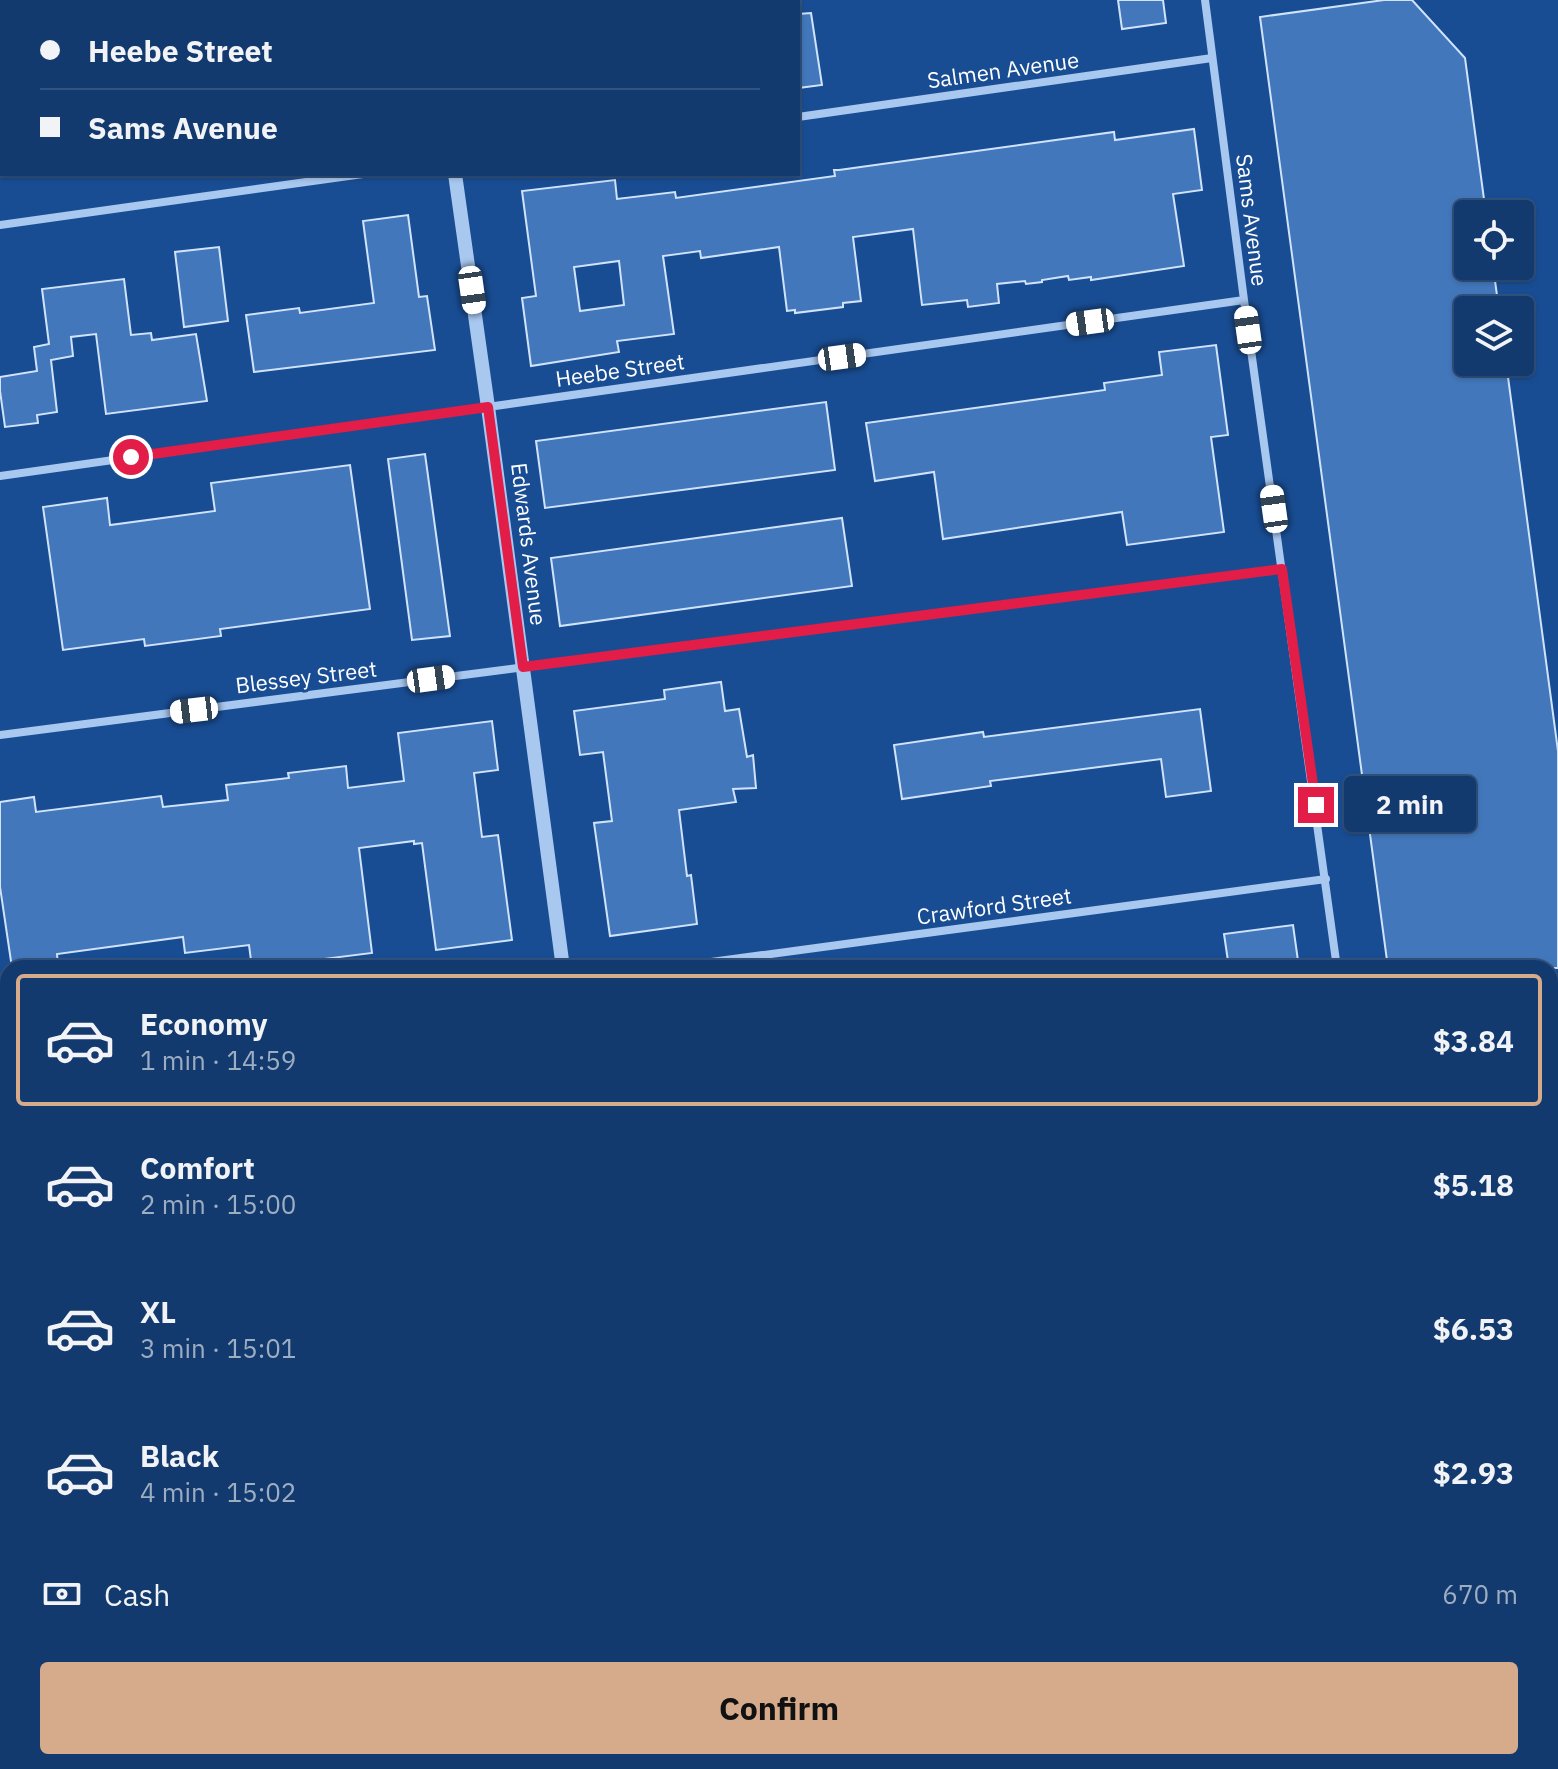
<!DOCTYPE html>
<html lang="en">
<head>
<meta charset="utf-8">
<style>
  :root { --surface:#133a6e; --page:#204576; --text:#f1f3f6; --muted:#9dadc2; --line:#325481; --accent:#d6ab8b }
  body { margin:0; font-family:"IBM Plex Sans",sans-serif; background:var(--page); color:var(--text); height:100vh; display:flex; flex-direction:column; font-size:30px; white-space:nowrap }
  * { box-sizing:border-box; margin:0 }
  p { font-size:26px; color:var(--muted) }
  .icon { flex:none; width:44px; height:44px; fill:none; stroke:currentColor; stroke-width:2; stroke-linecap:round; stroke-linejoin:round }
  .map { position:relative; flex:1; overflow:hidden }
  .drawer { position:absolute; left:0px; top:960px; width:1558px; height:810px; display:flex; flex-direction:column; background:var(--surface); border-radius:24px 24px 0 0; box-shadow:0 2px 6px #0004,0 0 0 2px var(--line) }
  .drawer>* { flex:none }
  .guide { position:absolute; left:0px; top:0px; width:800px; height:176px; box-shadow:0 2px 6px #0004,0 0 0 2px var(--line); display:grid; align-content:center; height:176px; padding:0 40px; background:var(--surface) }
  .controls { position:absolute; left:1454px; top:200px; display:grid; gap:16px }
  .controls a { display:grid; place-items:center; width:80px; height:80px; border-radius:8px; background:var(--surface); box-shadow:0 2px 6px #0004,0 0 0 2px var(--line); font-size:40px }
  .end { position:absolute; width:36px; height:36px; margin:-18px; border:10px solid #e11d48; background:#fff; box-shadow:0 0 0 4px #fff }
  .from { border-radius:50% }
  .bubble { position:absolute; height:56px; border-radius:8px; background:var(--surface); box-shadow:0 2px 6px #0004,0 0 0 2px var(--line); font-size:26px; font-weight:800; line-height:56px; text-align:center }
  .car { position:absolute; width:24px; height:48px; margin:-24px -12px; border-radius:10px; box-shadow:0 0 6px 2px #0007; background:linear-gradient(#fff 24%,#345 0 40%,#fff 0 76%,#345 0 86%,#fff 0) }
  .guide b { display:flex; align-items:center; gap:28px; height:76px; font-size:30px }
  .guide b+b { border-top:2px solid var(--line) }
  .guide i { width:20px; height:20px; background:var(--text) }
  ul { padding:14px 0 0; list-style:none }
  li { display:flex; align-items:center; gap:24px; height:132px; margin:0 16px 12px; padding:0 24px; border:4px solid transparent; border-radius:8px }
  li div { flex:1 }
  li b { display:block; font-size:30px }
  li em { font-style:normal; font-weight:800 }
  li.active { border-color:var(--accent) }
  li>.icon { width:72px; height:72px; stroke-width:1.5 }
  .pay { display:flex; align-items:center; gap:20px; height:88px; padding:0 40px; font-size:30px }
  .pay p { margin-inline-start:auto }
  .primary-button { display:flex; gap:16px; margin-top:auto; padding:16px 40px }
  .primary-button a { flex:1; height:92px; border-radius:8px; background:var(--accent); color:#111; font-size:32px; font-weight:800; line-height:92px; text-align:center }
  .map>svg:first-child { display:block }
</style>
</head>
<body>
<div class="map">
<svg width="1558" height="1769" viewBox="0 0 1558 1769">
  <rect width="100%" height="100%" fill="#194d93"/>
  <path fill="#4277bb" stroke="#d0e3fb" stroke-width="2" fill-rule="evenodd" d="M1118,0H1163L1166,23L1122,29Z
    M1384,0H1412L1465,58L1486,214H1468V266H1493L1499,310H1468V362H1506L1558,751V968H1388L1260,17Z
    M811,13L822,85L798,88V14Z
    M1194,129L1202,190L1173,194L1184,266L1091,280V277L1069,280L1068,276L1042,280V282L1026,284L1025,281L997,284L999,303L968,307L967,300L922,305L913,229L853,237L861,301L843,303V307L795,313V310L787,311L779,247L701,258L700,251L663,256L674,334L617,341L619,352L531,366L522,298L536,296L522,191L615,180L617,199L675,192L676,198L835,176L834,170H839L1114,132L1115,140ZM619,261L624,305L580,311L574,267Z
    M408,215L419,297L427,296L435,350L254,372L246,315L299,308L300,313L374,303L363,221Z
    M219,247L228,321L184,327L175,252Z
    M124,279L131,335L151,333L152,340L196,334L207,401L106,414L96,334L71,337L73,356L51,360L57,412L37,415L38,423L5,427L0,391V377L37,371L34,347L49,344L42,289Z
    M1216,345L1228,435L1211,437L1224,532L1127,545L1122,512L943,539L934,472L875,481L866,423L1105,390L1104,383L1162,375L1159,352Z
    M826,402L835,470L545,508L536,441Z
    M425,454L450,636L412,640L388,459Z
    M350,465L370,609L220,629L221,636L145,646L144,639L63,650L43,507L107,498L110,525L215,511L211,483Z
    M842,518L852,586L560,626L551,558Z
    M721,682L725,711L739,709L747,757L753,755L756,788L733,789L736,802L679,810L687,876L691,875L697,924L610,936L594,823L612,821L603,752L580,755L574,711L665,699L664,690Z
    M1200,709L1211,791L1166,797L1161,759L990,781L991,786L902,799L894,745L983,732L984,737Z
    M492,721L498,770L474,773L482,837L498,835L512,940L436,950L422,843L414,844V841L359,848L372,953L252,968L249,945L185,953L183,937L57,954L58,965L35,968H12L0,887V802L34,797L36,812L161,796L163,807L228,800L226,785L289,778L288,773L346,766L348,788L404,781L398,733Z
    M1293,925L1299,968H1229L1224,934Z"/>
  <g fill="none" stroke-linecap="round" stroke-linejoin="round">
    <path stroke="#a9c8f0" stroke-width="8" d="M1205,0L1244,300L1337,968
      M798,117L1212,58
      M0,225L363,174
      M0,476L1244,300
      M0,735L1282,569
      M667,968L1326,879
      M0,1023L8,1022
      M0,1220L8,1271"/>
    <path stroke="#a9c8f0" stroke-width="14" d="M431,0L432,2
      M455,174L488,407L563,968
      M1550,1271H1558
      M1550,1306H1558
      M0,1328L8,1327
      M0,1366H8"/>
  </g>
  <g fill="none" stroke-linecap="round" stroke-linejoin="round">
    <path stroke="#e11d48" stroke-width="10" d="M131,457L488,407L523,667L1282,569L1316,805"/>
  </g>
  <g text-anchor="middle" stroke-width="6" stroke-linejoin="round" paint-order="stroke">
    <g font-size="22" fill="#fff" stroke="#194d93">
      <text transform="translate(1003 70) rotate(-8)" y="8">Salmen Avenue</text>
      <text transform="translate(1252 220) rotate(83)" y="8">Sams Avenue</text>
      <text transform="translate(620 370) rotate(-8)" y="8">Heebe Street</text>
      <text transform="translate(529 544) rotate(83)" y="8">Edwards Avenue</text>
      <text transform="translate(306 677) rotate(-7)" y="8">Blessey Street</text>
      <text transform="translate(994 906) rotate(-8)" y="8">Crawford Street</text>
    </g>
  </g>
</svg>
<div class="controls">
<a><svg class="icon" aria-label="locate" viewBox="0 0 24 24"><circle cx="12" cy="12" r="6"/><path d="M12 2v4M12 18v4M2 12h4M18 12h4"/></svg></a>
<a><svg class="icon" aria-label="layers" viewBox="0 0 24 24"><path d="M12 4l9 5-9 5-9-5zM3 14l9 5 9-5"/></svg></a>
</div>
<i class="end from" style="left:131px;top:457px"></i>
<i class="end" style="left:1316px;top:805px"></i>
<div class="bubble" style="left:1344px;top:776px;width:132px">2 min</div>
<i class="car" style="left:472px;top:290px;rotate:172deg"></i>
<i class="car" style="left:1090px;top:322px;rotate:262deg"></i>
<i class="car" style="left:1248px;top:330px;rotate:352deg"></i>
<i class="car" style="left:842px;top:357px;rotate:82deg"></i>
<i class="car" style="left:1274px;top:509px;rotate:352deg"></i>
<i class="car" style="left:431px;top:679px;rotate:82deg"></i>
<i class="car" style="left:194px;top:710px;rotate:263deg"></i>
<div class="guide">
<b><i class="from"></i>Heebe Street</b>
<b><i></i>Sams Avenue</b>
</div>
<section class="drawer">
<ul>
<li class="active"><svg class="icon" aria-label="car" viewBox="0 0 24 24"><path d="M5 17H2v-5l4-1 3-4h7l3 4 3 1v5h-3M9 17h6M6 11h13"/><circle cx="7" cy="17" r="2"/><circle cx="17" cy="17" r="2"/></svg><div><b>Economy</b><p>1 min · 14:59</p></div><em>$3.84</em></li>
<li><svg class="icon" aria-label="car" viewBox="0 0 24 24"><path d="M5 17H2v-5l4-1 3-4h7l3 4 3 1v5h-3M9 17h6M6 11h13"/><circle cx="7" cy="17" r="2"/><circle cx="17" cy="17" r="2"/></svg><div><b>Comfort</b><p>2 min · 15:00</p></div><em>$5.18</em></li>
<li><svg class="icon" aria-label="car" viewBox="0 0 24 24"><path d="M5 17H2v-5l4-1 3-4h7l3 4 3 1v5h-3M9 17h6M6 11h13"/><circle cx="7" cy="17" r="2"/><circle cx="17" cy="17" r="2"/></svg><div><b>XL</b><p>3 min · 15:01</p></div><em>$6.53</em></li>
<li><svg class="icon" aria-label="car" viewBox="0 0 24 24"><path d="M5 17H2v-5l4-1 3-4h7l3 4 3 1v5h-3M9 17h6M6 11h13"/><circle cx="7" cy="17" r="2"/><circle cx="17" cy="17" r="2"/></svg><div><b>Black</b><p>4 min · 15:02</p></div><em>$2.93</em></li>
</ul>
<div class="pay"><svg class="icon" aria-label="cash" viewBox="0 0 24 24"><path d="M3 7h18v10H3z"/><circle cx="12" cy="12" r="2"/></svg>Cash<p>670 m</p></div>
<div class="primary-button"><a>Confirm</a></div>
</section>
</div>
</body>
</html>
